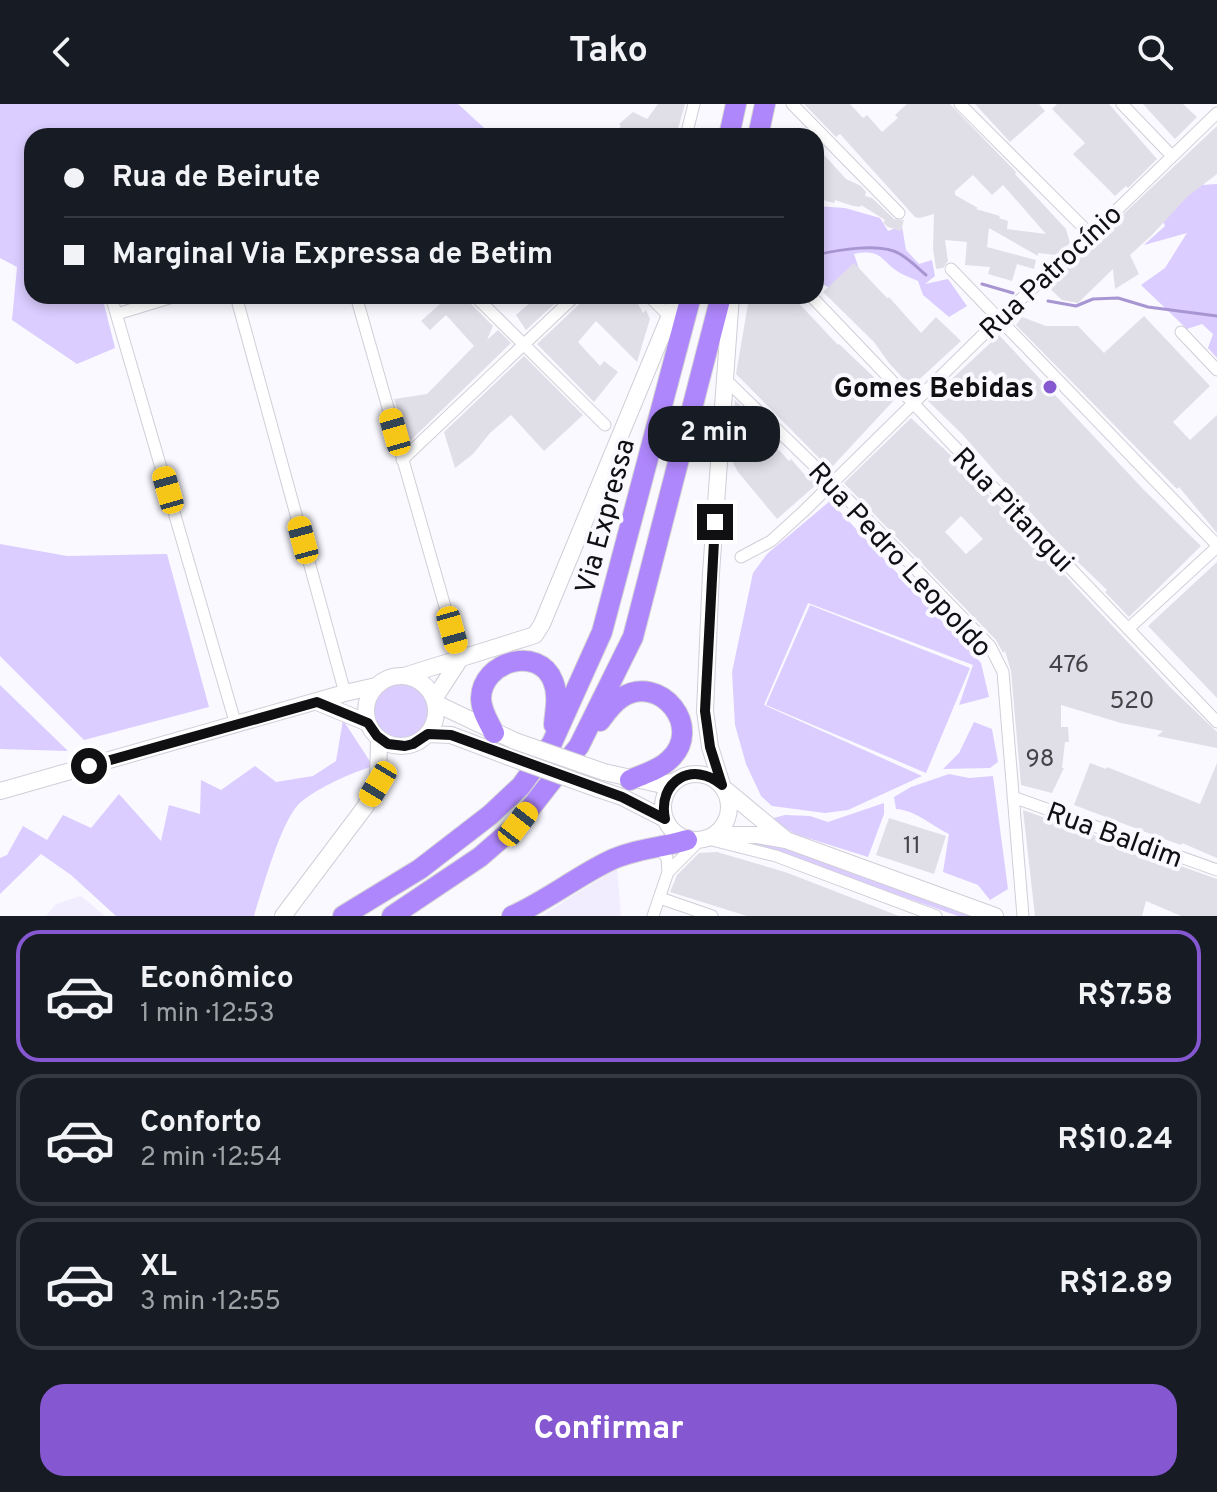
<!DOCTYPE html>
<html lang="pt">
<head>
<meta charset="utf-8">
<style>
  :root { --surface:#171b24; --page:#242831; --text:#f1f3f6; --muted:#9ea1a6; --line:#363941; --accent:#8558d1 }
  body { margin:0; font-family:Overpass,sans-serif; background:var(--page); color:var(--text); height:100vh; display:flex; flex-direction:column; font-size:30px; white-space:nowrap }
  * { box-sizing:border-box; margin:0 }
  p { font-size:26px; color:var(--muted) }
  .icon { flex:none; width:44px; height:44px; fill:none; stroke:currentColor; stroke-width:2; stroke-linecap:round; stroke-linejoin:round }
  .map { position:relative; height:812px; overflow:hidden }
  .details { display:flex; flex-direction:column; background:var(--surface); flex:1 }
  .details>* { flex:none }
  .hud { position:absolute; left:24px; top:24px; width:800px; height:176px; border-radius:24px; box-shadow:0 4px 12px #0003; display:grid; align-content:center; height:176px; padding:0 40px; background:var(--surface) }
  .end { position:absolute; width:36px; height:36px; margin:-18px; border:10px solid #100f12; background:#fff; box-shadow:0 0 0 4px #fff }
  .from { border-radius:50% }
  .bubble { position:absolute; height:56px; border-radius:24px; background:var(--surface); box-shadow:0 4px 12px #0003; font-size:26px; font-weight:700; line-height:56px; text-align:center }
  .car { position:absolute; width:24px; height:48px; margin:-24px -12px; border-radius:10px; box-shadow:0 0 6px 2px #0007; background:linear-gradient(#f5c518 24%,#345 0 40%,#f5c518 0 76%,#345 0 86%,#f5c518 0) }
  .hud b { display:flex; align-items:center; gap:28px; height:76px; font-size:30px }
  .hud b+b { border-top:2px solid var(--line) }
  .hud i { width:20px; height:20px; background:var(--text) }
  ul { padding:14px 0 0; list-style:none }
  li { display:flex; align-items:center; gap:24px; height:132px; margin:0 16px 12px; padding:0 24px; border:4px solid var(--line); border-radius:24px }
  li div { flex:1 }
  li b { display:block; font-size:30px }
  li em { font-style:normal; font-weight:700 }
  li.active { border-color:var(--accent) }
  li>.icon { width:72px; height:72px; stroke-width:1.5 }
  .action { display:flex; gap:16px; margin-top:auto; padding:16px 40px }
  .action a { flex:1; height:92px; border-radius:24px; background:var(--accent); color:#fff; font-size:32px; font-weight:700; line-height:92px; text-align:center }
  header { display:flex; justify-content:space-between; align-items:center; height:104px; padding:0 40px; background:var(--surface); font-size:36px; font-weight:700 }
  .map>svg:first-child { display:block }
</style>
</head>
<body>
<header><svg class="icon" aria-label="back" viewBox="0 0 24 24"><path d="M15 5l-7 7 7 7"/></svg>Tako<svg class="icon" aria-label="search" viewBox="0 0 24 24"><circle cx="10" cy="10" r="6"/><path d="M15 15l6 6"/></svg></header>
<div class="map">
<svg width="1217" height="812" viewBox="0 0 1217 812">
  <rect width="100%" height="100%" fill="#faf9ff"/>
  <path fill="#f1edfe" d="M617,765L621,812H542L572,792Z
    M81,792L105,812H46L56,800Z"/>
  <path fill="#dbcdff" d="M0,0H458L493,32H32V192H102L115,244L77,260L12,216L17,163L0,154Z
    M1217,80V254L1208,244L1213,230L1202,220L1187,225L1141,181L1165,164L1187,129L1144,141L1165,122L1155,98L1188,82Z
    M816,102L845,104L880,114L888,127L902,122L906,146L919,160L932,156L935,172L925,180L948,175L967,202L949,213L923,191L918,177C912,174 905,172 900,169C880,157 883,144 854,150L861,171L832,186L816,175Z
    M830,397L981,559L989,593L959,601L973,561L808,499L764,601L922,672L848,706L825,709L772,702L761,692L746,660L735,621L732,568L753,469L767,450Z
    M0,440L67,452L167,450L209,603L84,636L0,552Z
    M810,501L970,564L926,669L766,601Z
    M373 607a28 28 0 1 1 56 0a28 28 0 1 1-56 0Z
    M0,581L68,647L0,645Z
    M343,616L373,662C351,669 319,683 301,698C282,713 262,787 254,812H116L71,771L41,750L0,790V754L7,751L23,722L47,736L63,711L91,724L119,690L161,737L169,701L200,710L201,676L221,686L255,662L276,678L313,672L336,657Z
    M974,618L992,625L998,658L990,664L943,665L959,649Z
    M949,670L969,674L993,672L1008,785L990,796L978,781L943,768L949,730C931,721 915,706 896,705L894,693L911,683Z
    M884,699V710L868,753L795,730L770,715L785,711L810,712L828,718Z
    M726,736L779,740L975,812H958L774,748Z"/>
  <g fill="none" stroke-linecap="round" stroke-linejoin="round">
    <path stroke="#a796d1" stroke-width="3" d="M816,151C837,146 882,138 900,150C910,156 918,164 926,171
      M982,180L1013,189
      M1048,197L1076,202L1093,195L1118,194L1148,203L1217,212"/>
  </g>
  <path fill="#e0dee7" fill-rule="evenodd" d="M658,0H685L676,32H612L621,22L619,20L633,8L647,15Z
    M804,0H850L863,14L867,11L882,28L898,14L895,11L907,0H950L1016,68L1015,70L1066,125L1070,139L1056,151L1038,149V152L989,124L987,143L1036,156L1034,165L1017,160L1012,177L988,170L990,163L965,161L967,138L945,136L948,157L943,164L936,165L933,145L934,110L920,114L915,113L840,30L836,33ZM973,71L992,91L1003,81L1046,130L1007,125L1008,117L999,114L1000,112L976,105L978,104L955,91V87Z
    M975,0H1039L1045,7L1010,38Z
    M1057,0H1109L1157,55L1128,84L1126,82L1115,92L1073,50L1085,39L1052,5Z
    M1143,0H1183L1197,13L1175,35Z
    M1217,22V70L1187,93L1152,131L1130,151L1139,170L1115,185L1113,165L1078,199L1062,196L1047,182Z
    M816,42L846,75L861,82L866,88L865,92L872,94L894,115L904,116L901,127L888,123L883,119L885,116L861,101L860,103L853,102L835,96L834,99L816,94Z
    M854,159L887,194L889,193L921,229L936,213L961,237L911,283L889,259L874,238L823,188Z
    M449,192H467L469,198L493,222L487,236L498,226L511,239L409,338L394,295L427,290L474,242L446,211L430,226L421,217Z
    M520,192H563L526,226L516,211L531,198Z
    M588,192H627L634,200L637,198L643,209L646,206L650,215L637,258L596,217L578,238L600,262L604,257L618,268L594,298L537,240Z
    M742,192H792L838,241L839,240L896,294L830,365L736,270L748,200Z
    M1144,212L1210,282L1173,318L1190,336L1217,311V429L1179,383L1177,385L1016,221L1022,213L1046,222H1078L1104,249Z
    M999,231L1143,385L1201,442L1129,513L1105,488L1107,486L1055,436L962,330L928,297ZM990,266L1003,280L988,293L976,280Z
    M524,252L583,311L544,347L511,311L490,329L473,350L455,364L444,328Z
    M735,296L758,319L756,321L789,357L791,355L804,370L807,368L817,380L777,415L738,368L730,353Z
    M911,314L958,358L1171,584L1217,628V644L1157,632L1163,627L1121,619L1061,601V623H1068L1069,638H1065L1062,664H1064L1052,689L1021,681L1011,567L1005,547L1003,549L996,536L844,379ZM961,412L983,435L966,450L945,428Z
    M1217,458V594L1148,522Z
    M1090,659L1106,665L1107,663L1200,700L1217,659V754L1182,739L1181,741L1164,735L1074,701Z
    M1023,706L1217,775V812H1181L1146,797L1142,812H1035Z
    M889,714L946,732L934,770L876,751Z
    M717,748L785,768L899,812H747L670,788L677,771L699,749Z"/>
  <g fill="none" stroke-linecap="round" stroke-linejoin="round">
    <defs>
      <path id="street" d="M792,0L899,109
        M960,0L1091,131
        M1122,0L1171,51
        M686,32L694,0
        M951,165L1217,441
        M111,192L236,621
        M236,192L345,589
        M356,192L460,555
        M475,192L605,321
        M649,192L669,212
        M811,192L1217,618
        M117,210L176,192
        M1181,228L1217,266
        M724,274L832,379L990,542L1003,568L1023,812
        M402,356L575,192
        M741,453L771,437L803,408L999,215L1091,131L1217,9
        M1128,525L1217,443
        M1013,693L1217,766
        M708,735L776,752L936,812
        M668,768L699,737
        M660,794L712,812
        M653,812L668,768L667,754L659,744"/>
      <path id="secondary" d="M404,572L535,531L542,520L678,192
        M366 607a35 35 0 1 1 70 0a35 35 0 1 1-70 0Z
        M434,595L460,555
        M317,598L368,619
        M435,599L515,637
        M428,630L451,631L509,653
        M604,668L658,680L674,678
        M663 703a33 33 0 1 1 66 0a33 33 0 1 1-66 0Z
        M722,681L710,643L705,607L711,469L731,192
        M598,685L622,693L665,715
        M726,686L785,735
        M0,687L345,589L376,582
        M716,731H757L786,736L995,812
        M283,812L365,703L378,680L379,635"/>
      <path id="highway" d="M729,32L736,0
        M758,32L765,0
        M600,617C606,609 612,600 621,594C660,568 705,624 669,656C659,666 643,670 630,676
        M494,629C489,618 481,607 481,594C482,557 539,541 553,577C559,591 555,607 554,621
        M343,812L420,765L490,711L521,682L552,639L602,528L691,192
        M392,812L480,753L518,720L579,642L633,533L721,192
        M512,812C546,797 576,773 609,757C633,745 662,744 687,736"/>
    </defs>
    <use href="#street" stroke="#d0ced7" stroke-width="13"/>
    <use href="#secondary" stroke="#d0ced7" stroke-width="18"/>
    <use href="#highway" stroke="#d4d4d4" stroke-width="22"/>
    <use href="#street" stroke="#fff" stroke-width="11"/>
    <use href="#secondary" stroke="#fff" stroke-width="16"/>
    <use href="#highway" stroke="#af87fc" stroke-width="20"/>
    <defs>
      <path id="secondary-bridge" d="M515,637L604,668
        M509,653L598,685"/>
    </defs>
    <use href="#secondary-bridge" stroke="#d0ced7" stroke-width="18" stroke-linecap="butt"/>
    <use href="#secondary-bridge" stroke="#fff" stroke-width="16"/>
  </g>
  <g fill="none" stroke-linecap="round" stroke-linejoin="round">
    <path stroke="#100f12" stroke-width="10" d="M89,662L317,598L368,619L377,632L388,640L405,642L413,640L428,630L451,631L622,693L665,715C657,677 693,656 722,681L710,643L705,607L715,418"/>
  </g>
  <circle fill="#8558d1" stroke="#faf9ff" stroke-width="3" cx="1050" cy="283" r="8"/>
  <g text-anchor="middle" stroke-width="8" stroke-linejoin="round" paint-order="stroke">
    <g font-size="24" fill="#444347">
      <text x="1069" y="568">476</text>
      <text x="1132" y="604">520</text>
      <text x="1040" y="662">98</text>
      <text x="912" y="749">11</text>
    </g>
    <g font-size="28" fill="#100f12" stroke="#faf9ff">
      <text transform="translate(1050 167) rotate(-43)" y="10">Rua Patrocínio</text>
      <text transform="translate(1014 405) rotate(46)" y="10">Rua Pitangui</text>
      <text transform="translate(604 412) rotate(-75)" y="10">Via Expressa</text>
      <text transform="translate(901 455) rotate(47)" y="10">Rua Pedro Leopoldo</text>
      <text transform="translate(1115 730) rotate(20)" y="10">Rua Baldim</text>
    </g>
    <g font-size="28" font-weight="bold" fill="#100f12" stroke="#faf9ff" text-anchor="end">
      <text x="1034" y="293">Gomes Bebidas</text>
    </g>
  </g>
</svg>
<i class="end from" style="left:89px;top:662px"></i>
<i class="end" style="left:715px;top:418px"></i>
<div class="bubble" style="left:648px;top:302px;width:132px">2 min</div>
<i class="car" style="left:395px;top:328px;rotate:344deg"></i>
<i class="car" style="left:168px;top:386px;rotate:344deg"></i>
<i class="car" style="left:303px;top:436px;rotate:345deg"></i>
<i class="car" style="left:452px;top:526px;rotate:164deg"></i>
<i class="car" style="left:378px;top:680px;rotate:211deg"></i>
<i class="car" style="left:518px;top:720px;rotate:38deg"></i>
<div class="hud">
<b><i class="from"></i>Rua de Beirute</b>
<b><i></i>Marginal Via Expressa de Betim</b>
</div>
</div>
<section class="details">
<ul>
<li class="active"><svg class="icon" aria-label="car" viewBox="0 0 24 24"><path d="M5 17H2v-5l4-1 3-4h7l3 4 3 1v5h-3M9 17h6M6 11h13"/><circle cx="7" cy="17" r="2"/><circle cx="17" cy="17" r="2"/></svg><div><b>Econômico</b><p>1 min · 12:53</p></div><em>R$7.58</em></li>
<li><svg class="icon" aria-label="car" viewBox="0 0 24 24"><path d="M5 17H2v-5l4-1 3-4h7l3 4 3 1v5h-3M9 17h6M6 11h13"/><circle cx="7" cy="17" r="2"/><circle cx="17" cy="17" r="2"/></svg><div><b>Conforto</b><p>2 min · 12:54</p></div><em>R$10.24</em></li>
<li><svg class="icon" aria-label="car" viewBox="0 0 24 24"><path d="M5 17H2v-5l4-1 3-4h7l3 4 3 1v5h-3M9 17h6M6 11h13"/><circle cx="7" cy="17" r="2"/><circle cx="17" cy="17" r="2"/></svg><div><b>XL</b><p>3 min · 12:55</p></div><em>R$12.89</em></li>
</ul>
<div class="action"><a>Confirmar</a></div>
</section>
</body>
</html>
